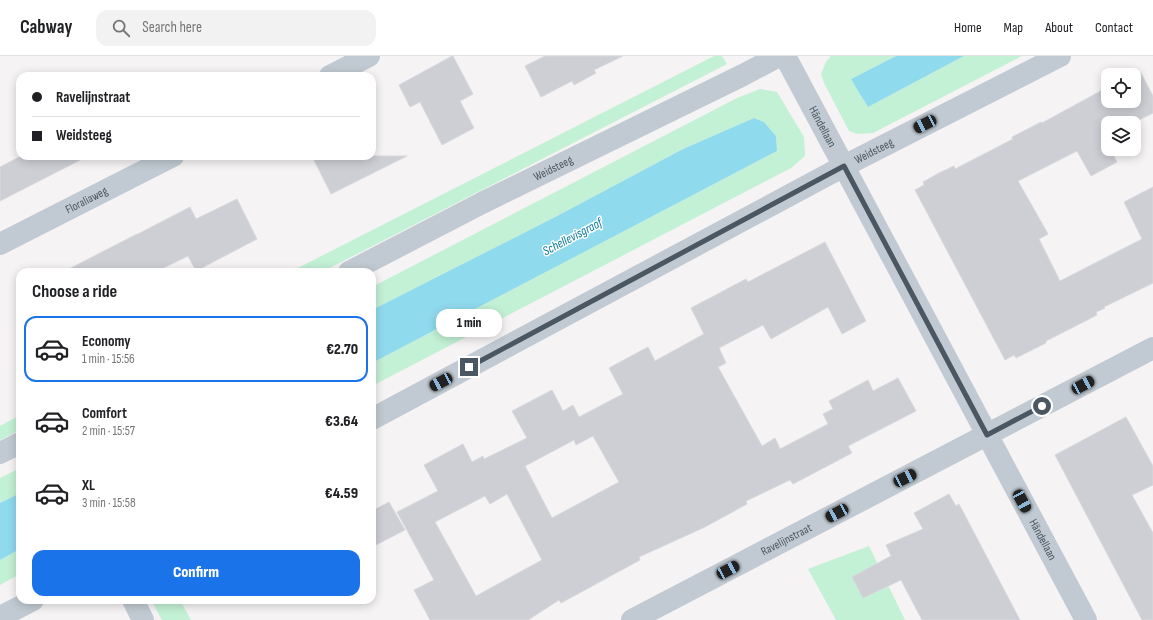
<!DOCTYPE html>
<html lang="en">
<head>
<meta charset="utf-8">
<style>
  :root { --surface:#fff; --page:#f2f2f2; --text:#202124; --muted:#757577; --line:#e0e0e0; --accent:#1a73e8 }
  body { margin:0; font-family:"Sofia Sans Condensed",sans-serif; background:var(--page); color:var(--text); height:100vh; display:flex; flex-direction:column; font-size:15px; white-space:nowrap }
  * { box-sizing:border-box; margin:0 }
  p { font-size:13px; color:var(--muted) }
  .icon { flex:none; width:22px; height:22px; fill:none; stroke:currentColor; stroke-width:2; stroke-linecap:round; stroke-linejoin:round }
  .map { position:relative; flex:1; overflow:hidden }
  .panel { position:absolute; left:16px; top:212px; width:360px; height:336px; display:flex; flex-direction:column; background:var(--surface); border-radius:12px; box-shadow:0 2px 10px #0003 }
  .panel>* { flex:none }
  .hud { position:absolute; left:16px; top:16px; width:360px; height:88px; border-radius:12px; box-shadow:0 2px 10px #0003; display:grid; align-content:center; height:88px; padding:0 16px; background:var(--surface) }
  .buttons { position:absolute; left:1101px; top:12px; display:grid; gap:8px }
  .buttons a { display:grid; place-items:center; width:40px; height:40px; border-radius:8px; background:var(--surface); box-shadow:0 2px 10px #0003; font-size:20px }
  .end { position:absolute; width:18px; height:18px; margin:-9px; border:5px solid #4a5661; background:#fff; box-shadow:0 0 0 2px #fff }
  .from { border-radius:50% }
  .bubble { position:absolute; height:28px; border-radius:12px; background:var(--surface); box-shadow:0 2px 10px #0003; font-size:13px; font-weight:800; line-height:28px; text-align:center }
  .car { position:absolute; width:12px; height:24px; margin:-12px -6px; border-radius:5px; box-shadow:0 0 3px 1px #0007; background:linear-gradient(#222 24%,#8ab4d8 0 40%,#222 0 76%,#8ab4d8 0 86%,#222 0) }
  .hud b { display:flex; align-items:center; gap:14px; height:38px; font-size:15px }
  .hud b+b { border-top:1px solid var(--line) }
  .hud i { width:10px; height:10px; background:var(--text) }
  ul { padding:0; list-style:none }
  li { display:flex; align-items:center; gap:12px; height:66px; margin:0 8px 6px; padding:0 8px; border:2px solid transparent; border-radius:12px }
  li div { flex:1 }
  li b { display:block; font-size:15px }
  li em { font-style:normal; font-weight:800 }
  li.selected { border-color:var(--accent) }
  li>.icon { width:36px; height:36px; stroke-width:1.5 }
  h2 { padding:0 16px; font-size:18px; line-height:48px }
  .action { display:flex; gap:8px; margin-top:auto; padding:8px 16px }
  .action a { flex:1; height:46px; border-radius:12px; background:var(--accent); color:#fff; font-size:16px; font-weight:800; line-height:46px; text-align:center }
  header { display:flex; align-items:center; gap:24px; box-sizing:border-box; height:56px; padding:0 20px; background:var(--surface); border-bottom:1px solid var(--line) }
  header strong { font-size:19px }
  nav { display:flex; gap:22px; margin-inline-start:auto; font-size:14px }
  .search { width:280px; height:36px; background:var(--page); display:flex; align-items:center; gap:10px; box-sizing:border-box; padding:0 14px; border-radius:12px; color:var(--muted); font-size:15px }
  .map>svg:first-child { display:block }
</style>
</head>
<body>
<header>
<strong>Cabway</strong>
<div class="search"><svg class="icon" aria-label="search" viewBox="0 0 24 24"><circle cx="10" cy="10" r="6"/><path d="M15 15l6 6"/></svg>Search here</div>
<nav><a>Home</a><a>Map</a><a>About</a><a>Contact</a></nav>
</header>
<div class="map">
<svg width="1153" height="564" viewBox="0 0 1153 564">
  <rect width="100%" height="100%" fill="#f5f3f3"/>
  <path fill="#c3f1d5" d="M714,0H722L727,8L322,216H290Z
    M831,0H896L851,23L858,35L868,51L964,0H1022L873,77L857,78L849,75L824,27L821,18L826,6Z
    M760,33L777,36L804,81L805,100L791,112L372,330V307L777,95L776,80L764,66L754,62L683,93L557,160L372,254V231L737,42Z
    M20,359V374L0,384V370Z
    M20,412V437L0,447V422Z
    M869,490L905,564H836L808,513Z
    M20,493V518L0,529V504Z
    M151,544H180L191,564H162Z"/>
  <path fill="#90daee" d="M896,0H964L868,51L858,35L851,23Z
    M754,62L764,66L776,80L777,95L372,307V254L557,160L683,93Z
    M20,437V493L0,504V447Z"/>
  <path fill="#cdcfd5" stroke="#d7d9de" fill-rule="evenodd" d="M452,0H453L473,38L460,45L474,72L442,89L420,46L410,51L399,29Z
    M545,0H623L594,14L596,17L574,29L572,25L541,41L525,10Z
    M1141,17L1153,40V57L1133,67H1108V80L1104,82L1108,89V93H1110L1117,106L1091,120L1077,95L1018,125L1048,178L1039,183L1060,225L1142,183L1124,146L1153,131V227L1104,251L1105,252L1096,256L1097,259L1046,285V287L1016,302L1014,299L1005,304L915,134L924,129L923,126L939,117L954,110L955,113L1013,83L1012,81L1041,66L1042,67L1108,31V45H1134V21Z
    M21,100H88L0,145V111Z
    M312,100H407L331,138Z
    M237,143L257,183L196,215L188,200L155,216H63L137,178H138L190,151L196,163Z
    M825,186L866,265L842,278L828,251L771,283L763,269L719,292L726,307L718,311L762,390L775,382L780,393L828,368L823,358L833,353L829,345L868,324L873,335L898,322L916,355L848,390L852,397L793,428L790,424L746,445L747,448L705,471L639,501L640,504L561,547L559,544L528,564H430L414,534L434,524L397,456L438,435L424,409L463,388L472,406L483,400L484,403L527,382L512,355L552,334L563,355L573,349L579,361L623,338L609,312L648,291L655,305L704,278L691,252L746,223L748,226ZM593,380L619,426L552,462L525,410L574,384L576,389ZM507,438L542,504L476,540L435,466L485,440L490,448Z
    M1126,361L1153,410V429L1132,439L1153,477V564H1142L1055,399Z
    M949,438L956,450L959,448L1020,564H922L901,524L863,542L852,521L891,500L886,489L923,473L914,457Z
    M389,446L405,474L372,491V455Z"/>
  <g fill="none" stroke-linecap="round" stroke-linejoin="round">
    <g stroke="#c1cad2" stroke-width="22">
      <path id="s1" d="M785,0L1086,564"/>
      <path d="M330,20L369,0"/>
      <path id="s2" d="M0,188L173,100"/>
      <path id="s3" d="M349,216L482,147L743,19L779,0"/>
      <path id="s4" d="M372,363L844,110L1060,0"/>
      <path d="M0,397L20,387"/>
      <path d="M133,544L143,564"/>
      <path d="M0,561L33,544"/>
      <path id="s5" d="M632,564L1153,292"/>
    </g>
  </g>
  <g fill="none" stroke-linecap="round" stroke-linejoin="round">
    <path stroke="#4a5661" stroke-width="5" d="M469,311L844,110L987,379L1042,350"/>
  </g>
  <g text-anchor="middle" stroke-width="3" stroke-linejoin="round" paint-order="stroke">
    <g font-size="12" fill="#4a5661" stroke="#fff">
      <text dy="4" stroke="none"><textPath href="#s1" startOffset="80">Händellaan</textPath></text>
      <text dy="4" stroke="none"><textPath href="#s4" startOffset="569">Weidsteeg</textPath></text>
      <text dy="4" stroke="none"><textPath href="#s3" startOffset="229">Weidsteeg</textPath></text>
      <text dy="4" stroke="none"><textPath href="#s2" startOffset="97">Floraliaweg</textPath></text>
      <text dy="4" stroke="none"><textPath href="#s1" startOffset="548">Händellaan</textPath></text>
      <text dy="4" stroke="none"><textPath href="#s5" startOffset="174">Ravelijnstraat</textPath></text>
    </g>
    <g font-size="13" font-style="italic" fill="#0c7c9b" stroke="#fff">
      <text transform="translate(572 180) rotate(-28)" y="5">Schellevisgraaf</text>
    </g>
  </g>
</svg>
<div class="buttons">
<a><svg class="icon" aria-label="locate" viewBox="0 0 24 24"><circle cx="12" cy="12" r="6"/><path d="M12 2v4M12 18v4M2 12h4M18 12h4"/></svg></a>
<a><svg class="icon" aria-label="layers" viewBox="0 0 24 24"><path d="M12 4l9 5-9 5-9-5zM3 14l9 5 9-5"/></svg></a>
</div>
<i class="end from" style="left:1042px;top:350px"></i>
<i class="end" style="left:469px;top:311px"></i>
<div class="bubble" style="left:436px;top:253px;width:66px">1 min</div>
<i class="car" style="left:925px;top:68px;rotate:243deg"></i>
<i class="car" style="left:441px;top:326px;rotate:242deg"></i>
<i class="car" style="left:1083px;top:329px;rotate:62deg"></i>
<i class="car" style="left:905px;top:422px;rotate:63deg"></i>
<i class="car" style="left:1022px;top:445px;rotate:152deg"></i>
<i class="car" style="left:837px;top:457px;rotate:242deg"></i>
<i class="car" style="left:728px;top:514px;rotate:62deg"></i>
<div class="hud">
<b><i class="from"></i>Ravelijnstraat</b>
<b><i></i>Weidsteeg</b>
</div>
<section class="panel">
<h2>Choose a ride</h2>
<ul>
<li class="selected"><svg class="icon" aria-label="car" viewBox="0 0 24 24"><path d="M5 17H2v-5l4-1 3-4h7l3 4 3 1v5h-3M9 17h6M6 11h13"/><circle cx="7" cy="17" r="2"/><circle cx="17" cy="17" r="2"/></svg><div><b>Economy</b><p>1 min · 15:56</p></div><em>€2.70</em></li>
<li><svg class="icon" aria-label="car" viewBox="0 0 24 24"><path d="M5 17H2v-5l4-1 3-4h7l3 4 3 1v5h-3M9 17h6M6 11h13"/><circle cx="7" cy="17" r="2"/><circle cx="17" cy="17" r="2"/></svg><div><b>Comfort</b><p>2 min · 15:57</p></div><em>€3.64</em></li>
<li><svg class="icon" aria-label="car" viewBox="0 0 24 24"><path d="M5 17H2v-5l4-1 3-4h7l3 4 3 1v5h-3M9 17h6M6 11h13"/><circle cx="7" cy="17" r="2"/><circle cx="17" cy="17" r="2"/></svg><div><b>XL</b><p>3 min · 15:58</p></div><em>€4.59</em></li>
</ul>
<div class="action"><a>Confirm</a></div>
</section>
</div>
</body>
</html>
